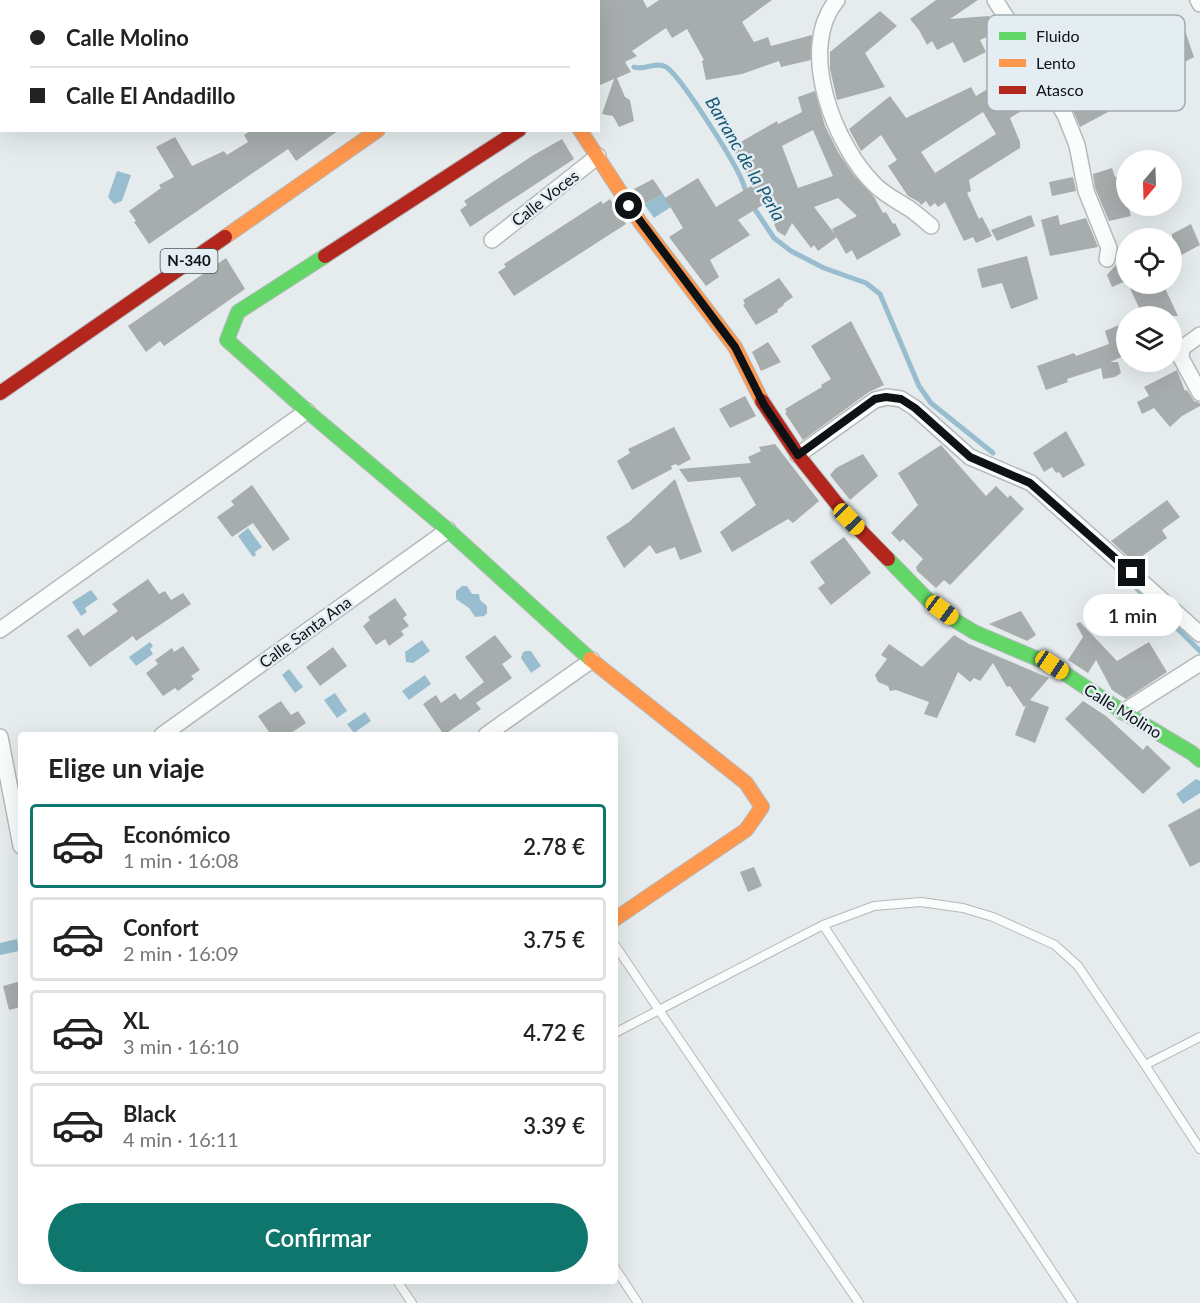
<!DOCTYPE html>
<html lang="es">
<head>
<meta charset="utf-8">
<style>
  :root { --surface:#fff; --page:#f6f6f6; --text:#222; --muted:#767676; --line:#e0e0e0; --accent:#0f766e }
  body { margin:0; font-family:Lato,sans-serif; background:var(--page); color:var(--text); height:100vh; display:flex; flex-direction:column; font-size:22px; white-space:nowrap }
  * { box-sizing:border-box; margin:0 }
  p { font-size:20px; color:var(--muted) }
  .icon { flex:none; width:33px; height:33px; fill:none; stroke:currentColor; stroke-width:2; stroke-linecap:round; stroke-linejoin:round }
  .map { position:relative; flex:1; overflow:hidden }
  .sheet { position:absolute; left:18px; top:732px; width:600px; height:552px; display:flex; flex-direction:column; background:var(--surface); border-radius:6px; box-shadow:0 6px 24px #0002 }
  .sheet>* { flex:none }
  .hud { position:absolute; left:0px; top:0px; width:600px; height:132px; box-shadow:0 6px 24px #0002; display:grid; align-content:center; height:132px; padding:0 30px; background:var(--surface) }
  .needle { width:39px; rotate:199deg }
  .controls { position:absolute; left:1116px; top:150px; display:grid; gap:12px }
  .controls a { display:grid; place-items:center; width:66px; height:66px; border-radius:50%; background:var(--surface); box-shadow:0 6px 24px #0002; font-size:30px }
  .end { position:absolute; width:27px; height:27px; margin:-14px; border:8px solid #0e1214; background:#fff; box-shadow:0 0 0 3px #fff }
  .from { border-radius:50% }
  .bubble { position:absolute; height:42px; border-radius:21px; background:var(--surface); box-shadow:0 6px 24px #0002; font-size:20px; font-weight:600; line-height:42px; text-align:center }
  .car { position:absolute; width:18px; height:36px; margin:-18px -9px; border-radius:8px; box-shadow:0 0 4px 2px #0007; background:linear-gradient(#f5c518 24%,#345 0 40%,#f5c518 0 76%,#345 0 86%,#f5c518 0) }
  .hud b { display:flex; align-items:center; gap:21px; height:57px; font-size:22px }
  .hud b+b { border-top:2px solid var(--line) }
  .hud i { width:15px; height:15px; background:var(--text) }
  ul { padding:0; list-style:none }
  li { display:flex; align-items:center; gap:18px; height:84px; margin:0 12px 9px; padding:0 18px; border:3px solid var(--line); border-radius:6px }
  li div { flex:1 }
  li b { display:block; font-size:22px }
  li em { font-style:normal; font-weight:600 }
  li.selected { border-color:var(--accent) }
  li>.icon { width:54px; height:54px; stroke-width:1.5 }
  h2 { padding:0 30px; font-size:27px; line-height:72px }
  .button { display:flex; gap:12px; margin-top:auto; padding:12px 30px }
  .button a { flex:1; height:69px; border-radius:36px; background:var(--accent); color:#fff; font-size:24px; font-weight:600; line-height:69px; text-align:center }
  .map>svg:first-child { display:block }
</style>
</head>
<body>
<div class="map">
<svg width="1200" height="1303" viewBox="0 0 1200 1303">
  <rect width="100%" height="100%" fill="#e6ecee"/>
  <path fill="#98bdcf" d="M117,171L131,175L122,201L114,204L108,197Z
    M663,194L671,207L654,218L644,204Z
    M248,528L262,547L255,552L256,555L253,557L238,536Z
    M462,586H467L472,594H479L480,600L487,606V613L484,616L475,617L469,608L456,599V591Z
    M91,590L98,599L85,608L87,612L81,616L72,602Z
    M422,640L430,651L413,663L406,662L405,652Z
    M150,642L153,646L150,649L153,654L136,666L129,657Z
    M526,651H531L541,666L531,673L521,658L523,652Z
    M289,669L303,687L295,693L282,675Z
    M425,675L431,684L409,700L402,691Z
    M335,693L347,711L337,718L324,700Z
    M365,712L371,721L354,733L347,724Z
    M1196,779L1200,781V793L1183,804L1176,794Z
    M17,939L19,951L0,955V943Z"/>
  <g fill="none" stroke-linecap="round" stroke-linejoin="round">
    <path stroke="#98bdcf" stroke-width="5" d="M634,67C644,71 655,61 666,67C680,75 729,154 738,172C742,179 744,186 747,194
      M752,205L774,238L791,251L824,268L866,283L880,294L919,386L931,403L993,453
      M1126,578L1200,651"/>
  </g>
  <path fill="#a7acad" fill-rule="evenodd" d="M598,0H643L647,8L659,0H772L742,22L754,42L768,37L771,46L812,35L811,60L781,67L779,61L742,74L706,80L702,61L704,60L687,29L672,38L666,28L632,51L637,56L625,62L631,72L617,78L625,97L630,100L634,121L619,127L613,116L602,114L614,79L598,86Z
    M936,0H978L950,19L989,16V36L980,40L986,52L964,63L953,42L937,50L932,41L927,45L919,30L910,19Z
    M880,11L897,26L865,53L885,87L837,100L830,69V52Z
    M1182,22L1194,57L1154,78L1139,79L1129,41Z
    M1073,27L1082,44L1080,46L1099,79L1111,73L1125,103L1080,127L1073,110L1036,47Z
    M1007,77L1011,83L1019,78L1029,93L1023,96L1029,106L1010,118L1020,142V148L969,180L971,191L967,193L979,219L982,217L992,236L976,243L973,237L964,241L945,202L938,207L935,203L930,207L926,201L921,205L919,202L908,196L888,166L897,160L881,135L861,151L849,129L890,96L906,118L971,87L976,96ZM983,112L996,134L935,173L921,152Z
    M815,91L825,126L838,152L853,174L874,197L883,213L886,212L893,224L895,223L901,235L857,260L852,250L846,254L832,229L857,216L838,198L814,207L837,237L818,251L814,245L811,248L792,223L785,236L777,231L766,203L738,220L750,235L710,260L719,277L706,286L669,237L683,228L665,198L698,178L716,207L751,186L747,174L732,147L777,121L778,124L802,112L798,97ZM813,130L833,176L798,188L782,146Z
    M251,130H339L296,161L288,149L149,244L134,222L136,221L129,211L161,188L159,185L174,177L156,147L175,137L192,166L224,151L227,155L248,142L244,135Z
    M562,139L574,159L470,227L460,210L467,205L464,201L532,156Z
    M1112,168L1115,177L1120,176L1126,206H1128L1131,216L1109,221L1095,188L1093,174Z
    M1073,177L1076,191L1052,196L1049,182Z
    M653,179L663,194L644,204L634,189Z
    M610,199L626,224L514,296L498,272L506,267L504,264L601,201L603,204Z
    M1031,215L1035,226L997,241L991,230Z
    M1058,215L1060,225L1086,218L1098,247L1050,256L1041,220Z
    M1191,224L1200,245L1172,260V234Z
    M1126,253V281L1112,287L1107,275Z
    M1027,256L1038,299L1011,309L1002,283L982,288L977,269Z
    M226,258L245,289L164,346L160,341L146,352L128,326Z
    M779,278L793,297L783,304L784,305L777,310L778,312L756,325L743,305L745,304L743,300Z
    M1128,284H1163L1178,316H1143Z
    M851,321L884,385L869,392L803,440L785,413L787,412L785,409L822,387L821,385L831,379L811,346Z
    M1126,322V355L1110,362H1118L1121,373L1115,377L1103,379L1101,368L1067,379L1068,382L1046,390L1037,366L1074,353L1076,356L1109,344L1105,331Z
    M768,342L781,362L761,371L752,352Z
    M1177,370L1185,391L1187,390L1194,401L1200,403V406L1182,416L1170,427L1154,408L1142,414L1137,402L1149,396L1144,387Z
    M745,396L756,416L730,428L719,409Z
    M674,427L691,459L678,466L676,464L671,466L672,469L632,490L617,461L630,453L628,449Z
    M1066,431L1085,465L1063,478L1059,472L1056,473L1052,467L1044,472L1033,453Z
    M775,444L819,501L793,523L788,519L732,552L720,532L756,505L740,477L688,482L679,469L751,463L748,457L761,451L759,447Z
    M941,445L986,496L996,486L1008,498L1010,495L1024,509L950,585L944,580L936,588L917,571L916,567L923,559L903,539L900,542L891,533L918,505L898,473Z
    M863,454L878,476L850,500L830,475L836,468Z
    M675,479L702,552L680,560L675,547L656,554L650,545L624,568L606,537L629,522Z
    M252,485L290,539L273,551L253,523L232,537L217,517L234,505L231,501Z
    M1167,500L1180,517L1162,530L1167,538L1134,562L1111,541Z
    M844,537L871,573L831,605L818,588L825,583L810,562Z
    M148,579L159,594L165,591L171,600L183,593L191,604L136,641L133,636L90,667L67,636L78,628L83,636L118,611L112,604Z
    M395,598L407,615L403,618L409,626L401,631L404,635L389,646L385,639L376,645L363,626L370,620L368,617Z
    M1021,611L1036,635L1027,641L989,624Z
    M1080,622L1117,661L1149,642L1167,672L1126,699L1112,690L1096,660L1088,673L1068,660L1083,637L1076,624Z
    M495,635L512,657L502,664L512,678L476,703L481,709L444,735L423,704L436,695L441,703L455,693L460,700L484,682L465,657Z
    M954,635L969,644L1049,678L1030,700L1049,707L1035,743L1015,735L1026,705L1024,707L1010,686L1007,687L993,663L980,681L974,678L970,682L958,672L937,718L924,714L929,702L896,690L890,691L888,686L878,682L875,675L887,659L881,655L889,644L922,667Z
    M183,646L200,670L191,676L194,679L178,691L175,688L163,696L146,673L158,664L155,660L172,648L174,652Z
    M333,647L347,666L320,686L306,667Z
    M281,701L291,715L298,711L306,723L288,735H271L258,716Z
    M1083,701L1106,716L1143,750L1147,745L1171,768L1143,794L1065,719Z
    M1200,808V862L1190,867L1168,825Z
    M754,867L762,886L748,892L740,872Z
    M21,981V1007L9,1010L3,986Z"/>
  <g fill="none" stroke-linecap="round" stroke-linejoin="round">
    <defs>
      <path id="lane" d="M823,925L1073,1303
        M615,945L659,1010L823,925L874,906L921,902L963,908L993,917L1055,945L1078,966L1145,1065L1200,1037
        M615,1033L659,1010L859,1303
        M1145,1065L1200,1149
        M615,1268L638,1303
        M397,1281L412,1303"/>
      <path id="street" d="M837,0C796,49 835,146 875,185C885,195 898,201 910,209C917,214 924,220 931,226
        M995,0L1015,31L1065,115L1077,145L1086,191L1109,248L1107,259
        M1198,0L1200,4
        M492,240L598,156
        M1200,335L1182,348L1181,358L1200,393
        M798,455L875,400L887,397L901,399L915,408L970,457L1031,483L1200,634
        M0,630L307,411
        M1123,712L1200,663
        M162,735L448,530
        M486,735L592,660
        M0,737L21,846"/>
      <path id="fast" d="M565,2L567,0
        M325,256L238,312L227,340L307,411L448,530L590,659
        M888,559L928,600L956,621L974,632L1052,665L1123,712L1192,753L1200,760"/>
      <path id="slow" d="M580,130L640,222L735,347L762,401
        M225,237L378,130
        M590,659L746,783L762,807L746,830L615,919"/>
      <path id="jam" d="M325,256L519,130
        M0,393L225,237
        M762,401L798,455L849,519L888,559"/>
    </defs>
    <use href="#lane" stroke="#b4b9ba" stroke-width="10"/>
    <use href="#street" stroke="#b4b9ba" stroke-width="18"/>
    <use href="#fast" stroke="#b4b9ba" stroke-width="16"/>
    <use href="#slow" stroke="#b4b9ba" stroke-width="16"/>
    <use href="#jam" stroke="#b4b9ba" stroke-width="16"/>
    <use href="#lane" stroke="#fbfcfc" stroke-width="8"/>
    <use href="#street" stroke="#fbfcfc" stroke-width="15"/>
    <use href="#fast" stroke="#63d668" stroke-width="14"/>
    <use href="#slow" stroke="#ff974d" stroke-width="14"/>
    <use href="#jam" stroke="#b3261e" stroke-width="14"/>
  </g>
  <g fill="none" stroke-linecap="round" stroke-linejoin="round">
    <path stroke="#0e1214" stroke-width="8" d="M629,206L735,347L764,405L798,455L875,399L886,397L901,399L915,408L970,457L1030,483L1132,573"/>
  </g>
  <g text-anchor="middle" stroke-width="5" stroke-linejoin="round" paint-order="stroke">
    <rect fill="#e3edf2" stroke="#4e5457" stroke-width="1.5" x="160.5" y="249" width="57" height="24" rx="4.5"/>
    <g font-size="15" font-weight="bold" fill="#0e1214">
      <text x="189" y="266">N-340</text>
    </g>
    <g font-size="16" fill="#0e1214" stroke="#e3edf2">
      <text transform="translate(545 198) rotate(-38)" y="6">Calle Voces</text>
      <text transform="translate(305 632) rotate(-36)" y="6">Calle Santa Ana</text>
      <text transform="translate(1123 711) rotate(32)" y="6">Calle Molino</text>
    </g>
    <g font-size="18" font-style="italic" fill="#185973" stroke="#e3edf2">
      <text transform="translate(745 159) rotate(60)" y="6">Barranc de la Perla</text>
    </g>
  </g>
  <rect x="987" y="15" width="198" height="96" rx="9" fill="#e3edf2" stroke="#a3abaf" stroke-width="1.5"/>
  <rect x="999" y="32" width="27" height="8" fill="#63d668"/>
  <rect x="999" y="59" width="27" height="8" fill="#ff974d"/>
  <rect x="999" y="86" width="27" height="8" fill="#b3261e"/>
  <g font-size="16" fill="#0e1214">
    <text x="1036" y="42">Fluido</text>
    <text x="1036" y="69">Lento</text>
    <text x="1036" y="96">Atasco</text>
  </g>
</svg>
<div class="controls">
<a><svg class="needle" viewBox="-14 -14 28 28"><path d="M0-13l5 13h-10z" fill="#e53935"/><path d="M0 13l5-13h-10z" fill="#767676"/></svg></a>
<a><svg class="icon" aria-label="locate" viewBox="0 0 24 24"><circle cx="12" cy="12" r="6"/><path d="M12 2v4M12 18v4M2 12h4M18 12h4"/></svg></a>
<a><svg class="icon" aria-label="layers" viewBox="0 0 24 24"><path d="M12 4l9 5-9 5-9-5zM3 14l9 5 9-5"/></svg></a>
</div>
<i class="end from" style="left:629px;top:206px"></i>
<i class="end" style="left:1132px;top:573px"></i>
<div class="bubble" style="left:1083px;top:594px;width:99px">1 min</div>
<i class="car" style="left:849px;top:519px;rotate:136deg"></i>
<i class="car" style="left:942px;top:610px;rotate:127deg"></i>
<i class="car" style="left:1052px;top:665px;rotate:124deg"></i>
<div class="hud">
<b><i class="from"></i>Calle Molino</b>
<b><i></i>Calle El Andadillo</b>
</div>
<section class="sheet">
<h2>Elige un viaje</h2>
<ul>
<li class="selected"><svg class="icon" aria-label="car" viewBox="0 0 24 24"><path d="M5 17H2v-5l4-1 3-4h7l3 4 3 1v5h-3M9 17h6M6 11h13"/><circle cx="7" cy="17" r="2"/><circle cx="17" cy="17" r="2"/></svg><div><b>Económico</b><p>1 min · 16:08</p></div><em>2.78 €</em></li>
<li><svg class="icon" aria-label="car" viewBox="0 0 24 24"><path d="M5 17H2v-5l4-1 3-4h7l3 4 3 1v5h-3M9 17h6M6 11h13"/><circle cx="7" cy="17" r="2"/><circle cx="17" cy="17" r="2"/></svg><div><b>Confort</b><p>2 min · 16:09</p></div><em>3.75 €</em></li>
<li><svg class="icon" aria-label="car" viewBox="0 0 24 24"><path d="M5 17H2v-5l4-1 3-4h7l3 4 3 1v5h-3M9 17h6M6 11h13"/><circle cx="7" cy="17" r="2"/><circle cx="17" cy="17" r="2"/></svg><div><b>XL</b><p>3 min · 16:10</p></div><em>4.72 €</em></li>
<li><svg class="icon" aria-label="car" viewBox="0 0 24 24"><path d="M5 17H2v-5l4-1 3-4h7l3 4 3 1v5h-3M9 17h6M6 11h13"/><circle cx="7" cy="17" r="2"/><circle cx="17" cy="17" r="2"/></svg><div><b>Black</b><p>4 min · 16:11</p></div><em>3.39 €</em></li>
</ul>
<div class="button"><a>Confirmar</a></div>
</section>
</div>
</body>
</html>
